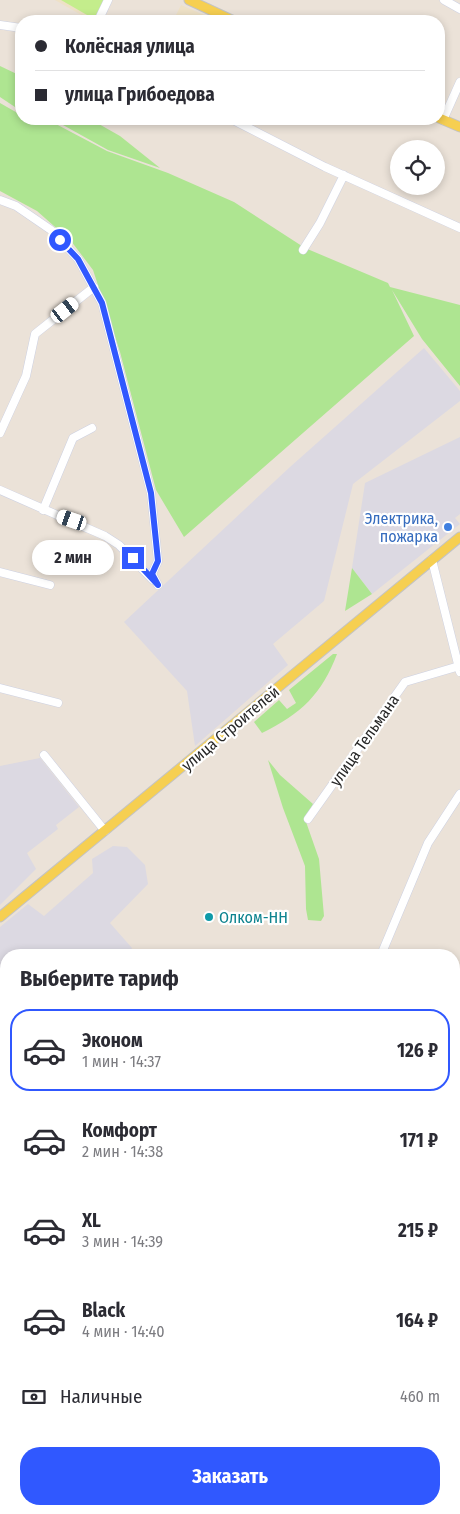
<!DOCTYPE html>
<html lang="ru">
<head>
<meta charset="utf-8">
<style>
  :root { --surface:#fff; --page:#f2f2f3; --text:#2b2b33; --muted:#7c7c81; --line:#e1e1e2; --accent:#3058ff }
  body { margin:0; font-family:"Fira Sans Condensed",sans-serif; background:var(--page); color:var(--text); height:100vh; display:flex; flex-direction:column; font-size:19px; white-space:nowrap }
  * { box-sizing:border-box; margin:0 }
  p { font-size:16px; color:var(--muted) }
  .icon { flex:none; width:28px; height:28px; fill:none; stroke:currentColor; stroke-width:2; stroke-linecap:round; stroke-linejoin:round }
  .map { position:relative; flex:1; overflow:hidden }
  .drawer { position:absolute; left:0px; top:949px; width:460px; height:566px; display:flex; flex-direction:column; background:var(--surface); border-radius:20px 20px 0 0; box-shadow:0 2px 8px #0003 }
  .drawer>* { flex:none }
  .hud { position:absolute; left:15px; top:15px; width:430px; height:110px; border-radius:20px; box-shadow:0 2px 8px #0003; display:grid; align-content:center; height:110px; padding:0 20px; background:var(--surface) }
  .controls { position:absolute; left:390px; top:140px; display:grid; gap:10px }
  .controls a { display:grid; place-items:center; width:55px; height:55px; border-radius:50%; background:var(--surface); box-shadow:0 2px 8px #0003; font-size:25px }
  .end { position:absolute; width:22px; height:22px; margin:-11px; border:6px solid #3058ff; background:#fff; box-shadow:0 0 0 2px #fff }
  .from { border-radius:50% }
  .bubble { position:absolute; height:35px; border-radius:18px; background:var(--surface); box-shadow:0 2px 8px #0003; font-size:16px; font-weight:700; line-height:35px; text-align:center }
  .car { position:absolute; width:15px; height:30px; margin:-15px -8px; border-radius:6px; box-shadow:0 0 4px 1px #0007; background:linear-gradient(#fff 24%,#345 0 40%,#fff 0 76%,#345 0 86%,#fff 0) }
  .hud b { display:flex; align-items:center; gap:18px; height:48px; font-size:19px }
  .hud b+b { border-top:1px solid var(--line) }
  .hud i { width:12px; height:12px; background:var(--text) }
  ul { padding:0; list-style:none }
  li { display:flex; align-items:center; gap:15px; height:82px; margin:0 10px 8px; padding:0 10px; border:2px solid transparent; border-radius:20px }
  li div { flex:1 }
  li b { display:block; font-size:19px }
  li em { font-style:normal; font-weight:700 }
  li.current { border-color:var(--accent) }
  li>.icon { width:45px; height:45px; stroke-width:1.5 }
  h2 { padding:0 20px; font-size:22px; line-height:60px }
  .pay { display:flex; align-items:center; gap:12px; height:55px; padding:0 20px; font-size:19px }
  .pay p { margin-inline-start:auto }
  .primary-button { display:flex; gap:10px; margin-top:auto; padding:10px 20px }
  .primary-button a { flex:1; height:58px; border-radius:20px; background:var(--accent); color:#fff; font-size:20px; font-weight:700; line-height:58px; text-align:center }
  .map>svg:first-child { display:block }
</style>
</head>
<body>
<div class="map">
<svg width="460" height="1514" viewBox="0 0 460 1514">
  <rect width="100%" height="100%" fill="#ebe2d8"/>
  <path fill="#dcd9e2" d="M424,348L460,391V401L353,484L324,601L273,644L288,665L195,746L187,691L124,622L290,467Z
    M460,437V514L455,518L460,524L372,594L352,568L365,483Z
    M40,758L79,807L56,825L58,829L27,853L36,869L0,905V766Z
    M113,846L127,847L145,865L148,884L110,923L132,948L127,955H6V1026L0,1030V927L28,904L44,916L93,873L92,859Z
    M460,1121V1267L454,1265V1123Z
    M0,1276L6,1294V1509H404L412,1514H0Z"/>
  <path fill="#eee1c6" d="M55,0H106L96,21H92Z
    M181,5L218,21H173Z"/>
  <path fill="#aee591" d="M0,66L21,76V111L0,97Z
    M0,103L21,115V119H28L39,125L54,123L107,151L168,173L234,202L305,248L388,283L390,287L460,305V386L422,339L392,290L414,336L184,537L156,490L120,352L93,270L71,241L37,211L0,191Z
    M34,119H90L120,136L160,168L108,150L54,120L39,122Z
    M352,568L372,594L345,611Z
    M333,654H337C322,694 301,714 262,733L254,722L279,700L287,709L296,703L289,690Z
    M268,760L280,775L313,804L305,819L319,859L324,916L321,921L308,920L306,909L305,866L283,808Z
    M454,1348L460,1349V1426L455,1427Z"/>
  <path fill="#c4ed8c" d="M61,0H104L94,19Z"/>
  <path fill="#64cef3" d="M455,1309L460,1313V1349L454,1348Z"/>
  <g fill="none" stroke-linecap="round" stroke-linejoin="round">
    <path stroke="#64cef3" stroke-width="10" d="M0,1202L6,1204"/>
    <defs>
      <path id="minor" d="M444,0L460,9
        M98,21L108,0
        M0,25L21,28
        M231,119L325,167L460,228
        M443,120L460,82
        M0,200L16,206L51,230L78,259L102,303L151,493L158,561L152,574L158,585
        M303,250L320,223L344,175
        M0,433L26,376L35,334L94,287
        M0,490L105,536L119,545L153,580
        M43,510L73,438L92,428
        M432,560L460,672
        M0,572L50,585
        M0,688L58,703
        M44,755L105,831
        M308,819L405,682L459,666
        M381,955L428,843L460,794
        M454,1088H460
        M0,1091L6,1090
        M0,1188L6,1190
        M454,1304L460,1306"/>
      <path id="major" d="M189,0L234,21
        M439,118L460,127
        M0,917L460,537"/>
    </defs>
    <use href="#minor" stroke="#cdd1e2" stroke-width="9"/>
    <use href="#major" stroke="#c3c3c3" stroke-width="11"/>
    <use href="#minor" stroke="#fff" stroke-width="8"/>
    <use href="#major" stroke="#f6cf51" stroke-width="9"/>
    <defs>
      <path id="rail" d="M0,1181L6,1183
        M454,1284L460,1286
        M0,1318L6,1322
        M332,1509L340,1514"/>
    </defs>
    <use href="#rail" stroke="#9b9eb3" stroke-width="4"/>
    <use href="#rail" stroke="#fff" stroke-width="2" stroke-dasharray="5.5" stroke-linecap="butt"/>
  </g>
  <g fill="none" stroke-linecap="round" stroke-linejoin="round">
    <path stroke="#3058ff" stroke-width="6" d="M60,240L78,259L102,303L151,493L158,561L152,574L158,585L133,558"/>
  </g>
  <circle fill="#3f7fe0" stroke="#fff" stroke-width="2" cx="448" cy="527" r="5"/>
  <circle fill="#0f9aa8" stroke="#fff" stroke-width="2" cx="209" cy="917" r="5"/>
  <g text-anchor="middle" stroke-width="4.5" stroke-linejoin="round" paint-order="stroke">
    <g font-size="16" fill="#366cbe" stroke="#fff" text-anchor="end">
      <text x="438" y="524">Электрика,<tspan x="438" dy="18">пожарка</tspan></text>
    </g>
    <g font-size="16" fill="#272727" stroke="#fff">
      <text transform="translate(230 728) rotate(-40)" y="6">улица Строителей</text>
      <text transform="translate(364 740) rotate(-55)" y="6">улица Тельмана</text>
    </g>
    <g font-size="16" fill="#0d838f" stroke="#fff" text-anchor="start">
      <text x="219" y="923">Олком-НН</text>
    </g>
  </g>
</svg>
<div class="controls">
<a><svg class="icon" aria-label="locate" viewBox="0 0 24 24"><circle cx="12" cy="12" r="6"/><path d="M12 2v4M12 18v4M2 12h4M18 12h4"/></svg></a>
</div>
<i class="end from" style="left:60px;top:240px"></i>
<i class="end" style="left:133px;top:558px"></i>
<div class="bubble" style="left:32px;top:540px;width:82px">2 мин</div>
<i class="car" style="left:65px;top:310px;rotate:52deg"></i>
<i class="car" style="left:72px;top:520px;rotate:289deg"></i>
<div class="hud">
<b><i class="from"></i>Колёсная улица</b>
<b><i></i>улица Грибоедова</b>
</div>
<section class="drawer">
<h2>Выберите тариф</h2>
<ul>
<li class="current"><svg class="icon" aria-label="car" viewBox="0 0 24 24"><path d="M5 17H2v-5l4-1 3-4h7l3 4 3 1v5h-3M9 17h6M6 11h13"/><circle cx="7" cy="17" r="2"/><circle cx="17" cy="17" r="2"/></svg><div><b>Эконом</b><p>1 мин · 14:37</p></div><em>126 ₽</em></li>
<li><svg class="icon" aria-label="car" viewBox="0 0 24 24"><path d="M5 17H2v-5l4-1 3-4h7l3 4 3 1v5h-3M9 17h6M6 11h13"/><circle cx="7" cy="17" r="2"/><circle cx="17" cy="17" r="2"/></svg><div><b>Комфорт</b><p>2 мин · 14:38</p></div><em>171 ₽</em></li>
<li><svg class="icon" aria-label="car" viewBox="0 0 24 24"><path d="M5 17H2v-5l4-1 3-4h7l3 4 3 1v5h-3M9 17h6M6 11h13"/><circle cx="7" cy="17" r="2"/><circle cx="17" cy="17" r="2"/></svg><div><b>XL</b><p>3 мин · 14:39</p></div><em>215 ₽</em></li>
<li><svg class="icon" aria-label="car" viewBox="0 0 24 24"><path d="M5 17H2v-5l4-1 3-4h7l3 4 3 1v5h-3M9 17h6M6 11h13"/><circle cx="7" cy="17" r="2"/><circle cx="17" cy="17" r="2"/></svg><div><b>Black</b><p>4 мин · 14:40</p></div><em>164 ₽</em></li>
</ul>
<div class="pay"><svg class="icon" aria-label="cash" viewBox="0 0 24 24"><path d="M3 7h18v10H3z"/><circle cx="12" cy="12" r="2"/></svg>Наличные<p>460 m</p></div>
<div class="primary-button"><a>Заказать</a></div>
</section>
</div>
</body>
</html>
